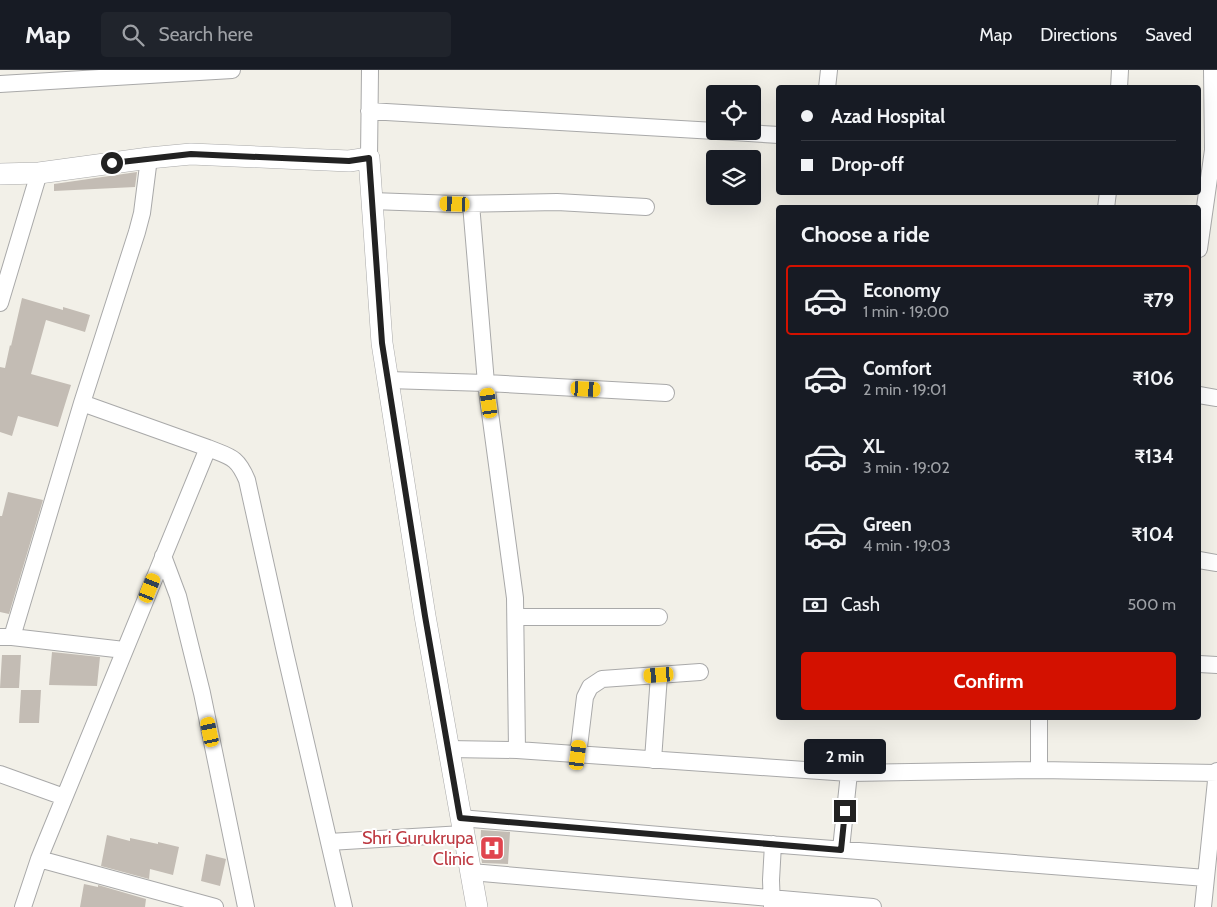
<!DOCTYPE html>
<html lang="en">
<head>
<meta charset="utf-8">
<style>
  :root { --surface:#171b24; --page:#20242c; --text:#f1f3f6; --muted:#9ea1a6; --line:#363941; --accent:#d31100 }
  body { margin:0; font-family:Cabin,sans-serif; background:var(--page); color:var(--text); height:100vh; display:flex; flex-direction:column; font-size:19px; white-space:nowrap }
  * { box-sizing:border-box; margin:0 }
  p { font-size:16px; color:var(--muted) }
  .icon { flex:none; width:28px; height:28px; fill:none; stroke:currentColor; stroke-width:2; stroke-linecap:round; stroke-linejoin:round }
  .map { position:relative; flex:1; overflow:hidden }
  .side { position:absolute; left:776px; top:135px; width:425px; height:515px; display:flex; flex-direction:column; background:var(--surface); border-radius:5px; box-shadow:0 5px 20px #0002 }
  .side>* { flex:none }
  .guide { position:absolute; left:776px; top:15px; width:425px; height:110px; border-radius:5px; box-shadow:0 5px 20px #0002; display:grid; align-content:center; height:110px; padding:0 25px; background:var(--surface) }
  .buttons { position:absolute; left:706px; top:15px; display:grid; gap:10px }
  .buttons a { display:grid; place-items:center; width:55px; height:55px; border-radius:5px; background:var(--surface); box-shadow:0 5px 20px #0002; font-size:25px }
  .end { position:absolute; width:22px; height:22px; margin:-11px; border:6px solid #222; background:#fff; box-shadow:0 0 0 2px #fff }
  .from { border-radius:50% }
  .bubble { position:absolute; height:35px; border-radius:5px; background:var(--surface); box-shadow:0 5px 20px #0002; font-size:16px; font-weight:700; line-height:35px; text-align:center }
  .car { position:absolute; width:15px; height:30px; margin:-15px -8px; border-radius:6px; box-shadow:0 0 4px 1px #0007; background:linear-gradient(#f5c518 24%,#345 0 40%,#f5c518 0 76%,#345 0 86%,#f5c518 0) }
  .guide b { display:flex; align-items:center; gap:18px; height:48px; font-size:19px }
  .guide b+b { border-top:1px solid var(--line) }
  .guide i { width:12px; height:12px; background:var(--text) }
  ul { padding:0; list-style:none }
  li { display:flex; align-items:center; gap:15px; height:70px; margin:0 10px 8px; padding:0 15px; border:2px solid transparent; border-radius:5px }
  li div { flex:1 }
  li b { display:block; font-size:19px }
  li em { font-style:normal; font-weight:700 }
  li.current { border-color:var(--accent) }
  li>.icon { width:45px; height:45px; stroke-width:1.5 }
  h2 { padding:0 25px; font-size:22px; line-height:60px }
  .pay { display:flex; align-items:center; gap:12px; height:55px; padding:0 25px; font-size:19px }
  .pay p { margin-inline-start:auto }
  .action { display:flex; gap:10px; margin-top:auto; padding:10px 25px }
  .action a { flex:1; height:58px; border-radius:5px; background:var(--accent); color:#fff; font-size:20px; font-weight:700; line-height:58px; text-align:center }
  header { display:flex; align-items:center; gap:30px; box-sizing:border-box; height:70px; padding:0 25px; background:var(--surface); border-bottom:1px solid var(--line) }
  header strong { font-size:24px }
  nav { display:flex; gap:28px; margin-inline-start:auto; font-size:18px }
  .search { width:350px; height:45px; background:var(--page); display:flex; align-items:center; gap:12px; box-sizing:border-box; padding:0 18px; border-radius:5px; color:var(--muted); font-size:19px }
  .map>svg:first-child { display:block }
</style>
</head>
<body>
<header>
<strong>Map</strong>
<div class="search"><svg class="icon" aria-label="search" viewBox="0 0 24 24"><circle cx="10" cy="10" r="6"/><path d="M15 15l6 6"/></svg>Search here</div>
<nav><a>Map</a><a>Directions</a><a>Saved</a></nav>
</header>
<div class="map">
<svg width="1217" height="837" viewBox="0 0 1217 837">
  <rect width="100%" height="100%" fill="#f2f0e8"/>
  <path fill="#c3bcb4" d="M137,102L135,117L54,121V114Z
    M22,228L63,240V237L90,245L85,262L46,250L31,304L71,315L58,357L18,346L12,366L0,362V297L5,298L10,275L11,276Z
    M8,422L43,430L9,544L0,542V446H2Z
    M52,582L100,587L97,616L49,615Z
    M2,585H21L19,618H0Z
    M21,620H41L39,653H19Z
    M481,760L510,762L508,794L482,793L480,781Z
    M107,765L130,771V768L158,774V772L179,777L173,805L150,799L149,809L101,796Z
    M206,784L226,789L220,816L201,811Z
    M84,814L98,817V815L146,829L145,837H80Z"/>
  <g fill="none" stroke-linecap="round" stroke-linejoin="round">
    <defs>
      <path id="minor" d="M0,14L232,0
        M827,18L829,0
        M1119,18L1120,0
        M369,41L715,61
        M717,61L779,65
        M369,88L370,0
        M372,131L455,134L557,132L646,137
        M471,134L486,313L515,528L517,680
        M1106,138L1108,122
        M1199,179L1213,80L1212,0
        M0,233L39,103
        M388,310L486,313L666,323
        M1199,325L1217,328
        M82,333L208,378
        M163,486L178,526L202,623L246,837
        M1199,490L1217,493
        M516,547H659
        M0,567H12L124,580
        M12,567L82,333L137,162L142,143L149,88
        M1199,594L1217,595
        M1039,648V700
        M448,679L517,680L849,703
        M578,685L585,627L590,617L602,609L700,602
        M653,690L659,605
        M0,704L64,727
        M460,748L730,771L1206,808
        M329,772L463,764
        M841,779L849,703L1039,700L1217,703
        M39,789L215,837
        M471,802L873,837
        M23,837L39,789L208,378C230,387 237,386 247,410L285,582L344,837
        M772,837L771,810L773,774
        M1203,837L1217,701"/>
      <path id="tertiary" d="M0,104L39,103L149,88L191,84L349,91L369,88L382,273L425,546L477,837"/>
    </defs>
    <use href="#minor" stroke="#a9a9a9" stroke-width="18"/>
    <use href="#tertiary" stroke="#a9a9a9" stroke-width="22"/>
    <use href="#minor" stroke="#fff" stroke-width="16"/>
    <use href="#tertiary" stroke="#fff" stroke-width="21"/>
  </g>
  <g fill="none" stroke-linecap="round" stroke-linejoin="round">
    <path stroke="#222" stroke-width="6" d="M112,93L191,84L349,91L369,88L382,273L425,546L460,748L841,780L845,741"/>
  </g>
  <defs>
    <symbol id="hospital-square" viewBox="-11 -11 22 22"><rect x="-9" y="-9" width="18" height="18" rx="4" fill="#e0444e" stroke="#fff"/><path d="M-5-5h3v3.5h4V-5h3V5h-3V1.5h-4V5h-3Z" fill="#fff"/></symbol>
  </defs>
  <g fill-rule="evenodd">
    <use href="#hospital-square" x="478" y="764" width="28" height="28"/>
  </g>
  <g text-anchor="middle" stroke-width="4" stroke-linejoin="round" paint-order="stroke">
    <g font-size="18" fill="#be3a42" stroke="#fff" text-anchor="end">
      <text x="474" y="774">Shri Gurukrupa<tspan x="474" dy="21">Clinic</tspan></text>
    </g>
  </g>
</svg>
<div class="buttons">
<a><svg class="icon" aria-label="locate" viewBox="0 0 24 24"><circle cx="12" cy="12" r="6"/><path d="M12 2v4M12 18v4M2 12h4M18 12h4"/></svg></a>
<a><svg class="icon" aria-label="layers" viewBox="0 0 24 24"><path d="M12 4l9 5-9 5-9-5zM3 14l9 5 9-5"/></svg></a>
</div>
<i class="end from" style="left:112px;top:93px"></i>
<i class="end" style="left:845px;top:741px"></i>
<div class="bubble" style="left:804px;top:669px;width:82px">2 min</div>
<i class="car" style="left:455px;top:134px;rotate:272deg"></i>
<i class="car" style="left:586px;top:319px;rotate:93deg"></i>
<i class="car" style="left:489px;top:333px;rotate:352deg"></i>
<i class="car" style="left:150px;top:518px;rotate:22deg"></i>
<i class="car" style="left:659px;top:605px;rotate:266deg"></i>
<i class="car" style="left:210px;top:662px;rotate:348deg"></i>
<i class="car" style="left:578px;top:685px;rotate:7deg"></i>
<div class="guide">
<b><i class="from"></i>Azad Hospital</b>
<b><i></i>Drop-off</b>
</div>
<section class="side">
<h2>Choose a ride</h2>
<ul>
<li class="current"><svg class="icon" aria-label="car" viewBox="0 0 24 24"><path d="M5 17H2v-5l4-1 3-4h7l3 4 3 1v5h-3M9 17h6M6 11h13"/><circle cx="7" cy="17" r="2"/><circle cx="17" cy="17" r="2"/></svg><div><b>Economy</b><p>1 min · 19:00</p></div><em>₹79</em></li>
<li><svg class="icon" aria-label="car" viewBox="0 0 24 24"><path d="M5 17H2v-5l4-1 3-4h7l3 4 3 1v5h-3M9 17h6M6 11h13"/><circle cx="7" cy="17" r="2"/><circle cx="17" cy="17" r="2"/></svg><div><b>Comfort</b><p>2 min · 19:01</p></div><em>₹106</em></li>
<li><svg class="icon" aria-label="car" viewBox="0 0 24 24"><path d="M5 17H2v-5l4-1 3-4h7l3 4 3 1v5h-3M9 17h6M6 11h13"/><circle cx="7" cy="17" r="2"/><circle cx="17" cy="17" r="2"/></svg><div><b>XL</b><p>3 min · 19:02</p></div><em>₹134</em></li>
<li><svg class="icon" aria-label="car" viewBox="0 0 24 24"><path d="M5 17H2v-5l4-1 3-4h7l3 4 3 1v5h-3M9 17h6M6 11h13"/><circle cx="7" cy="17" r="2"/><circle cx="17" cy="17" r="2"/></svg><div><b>Green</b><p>4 min · 19:03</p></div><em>₹104</em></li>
</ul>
<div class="pay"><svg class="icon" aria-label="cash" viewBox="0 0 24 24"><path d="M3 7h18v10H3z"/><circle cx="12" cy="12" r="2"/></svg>Cash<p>500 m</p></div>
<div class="action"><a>Confirm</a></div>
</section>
</div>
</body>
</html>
